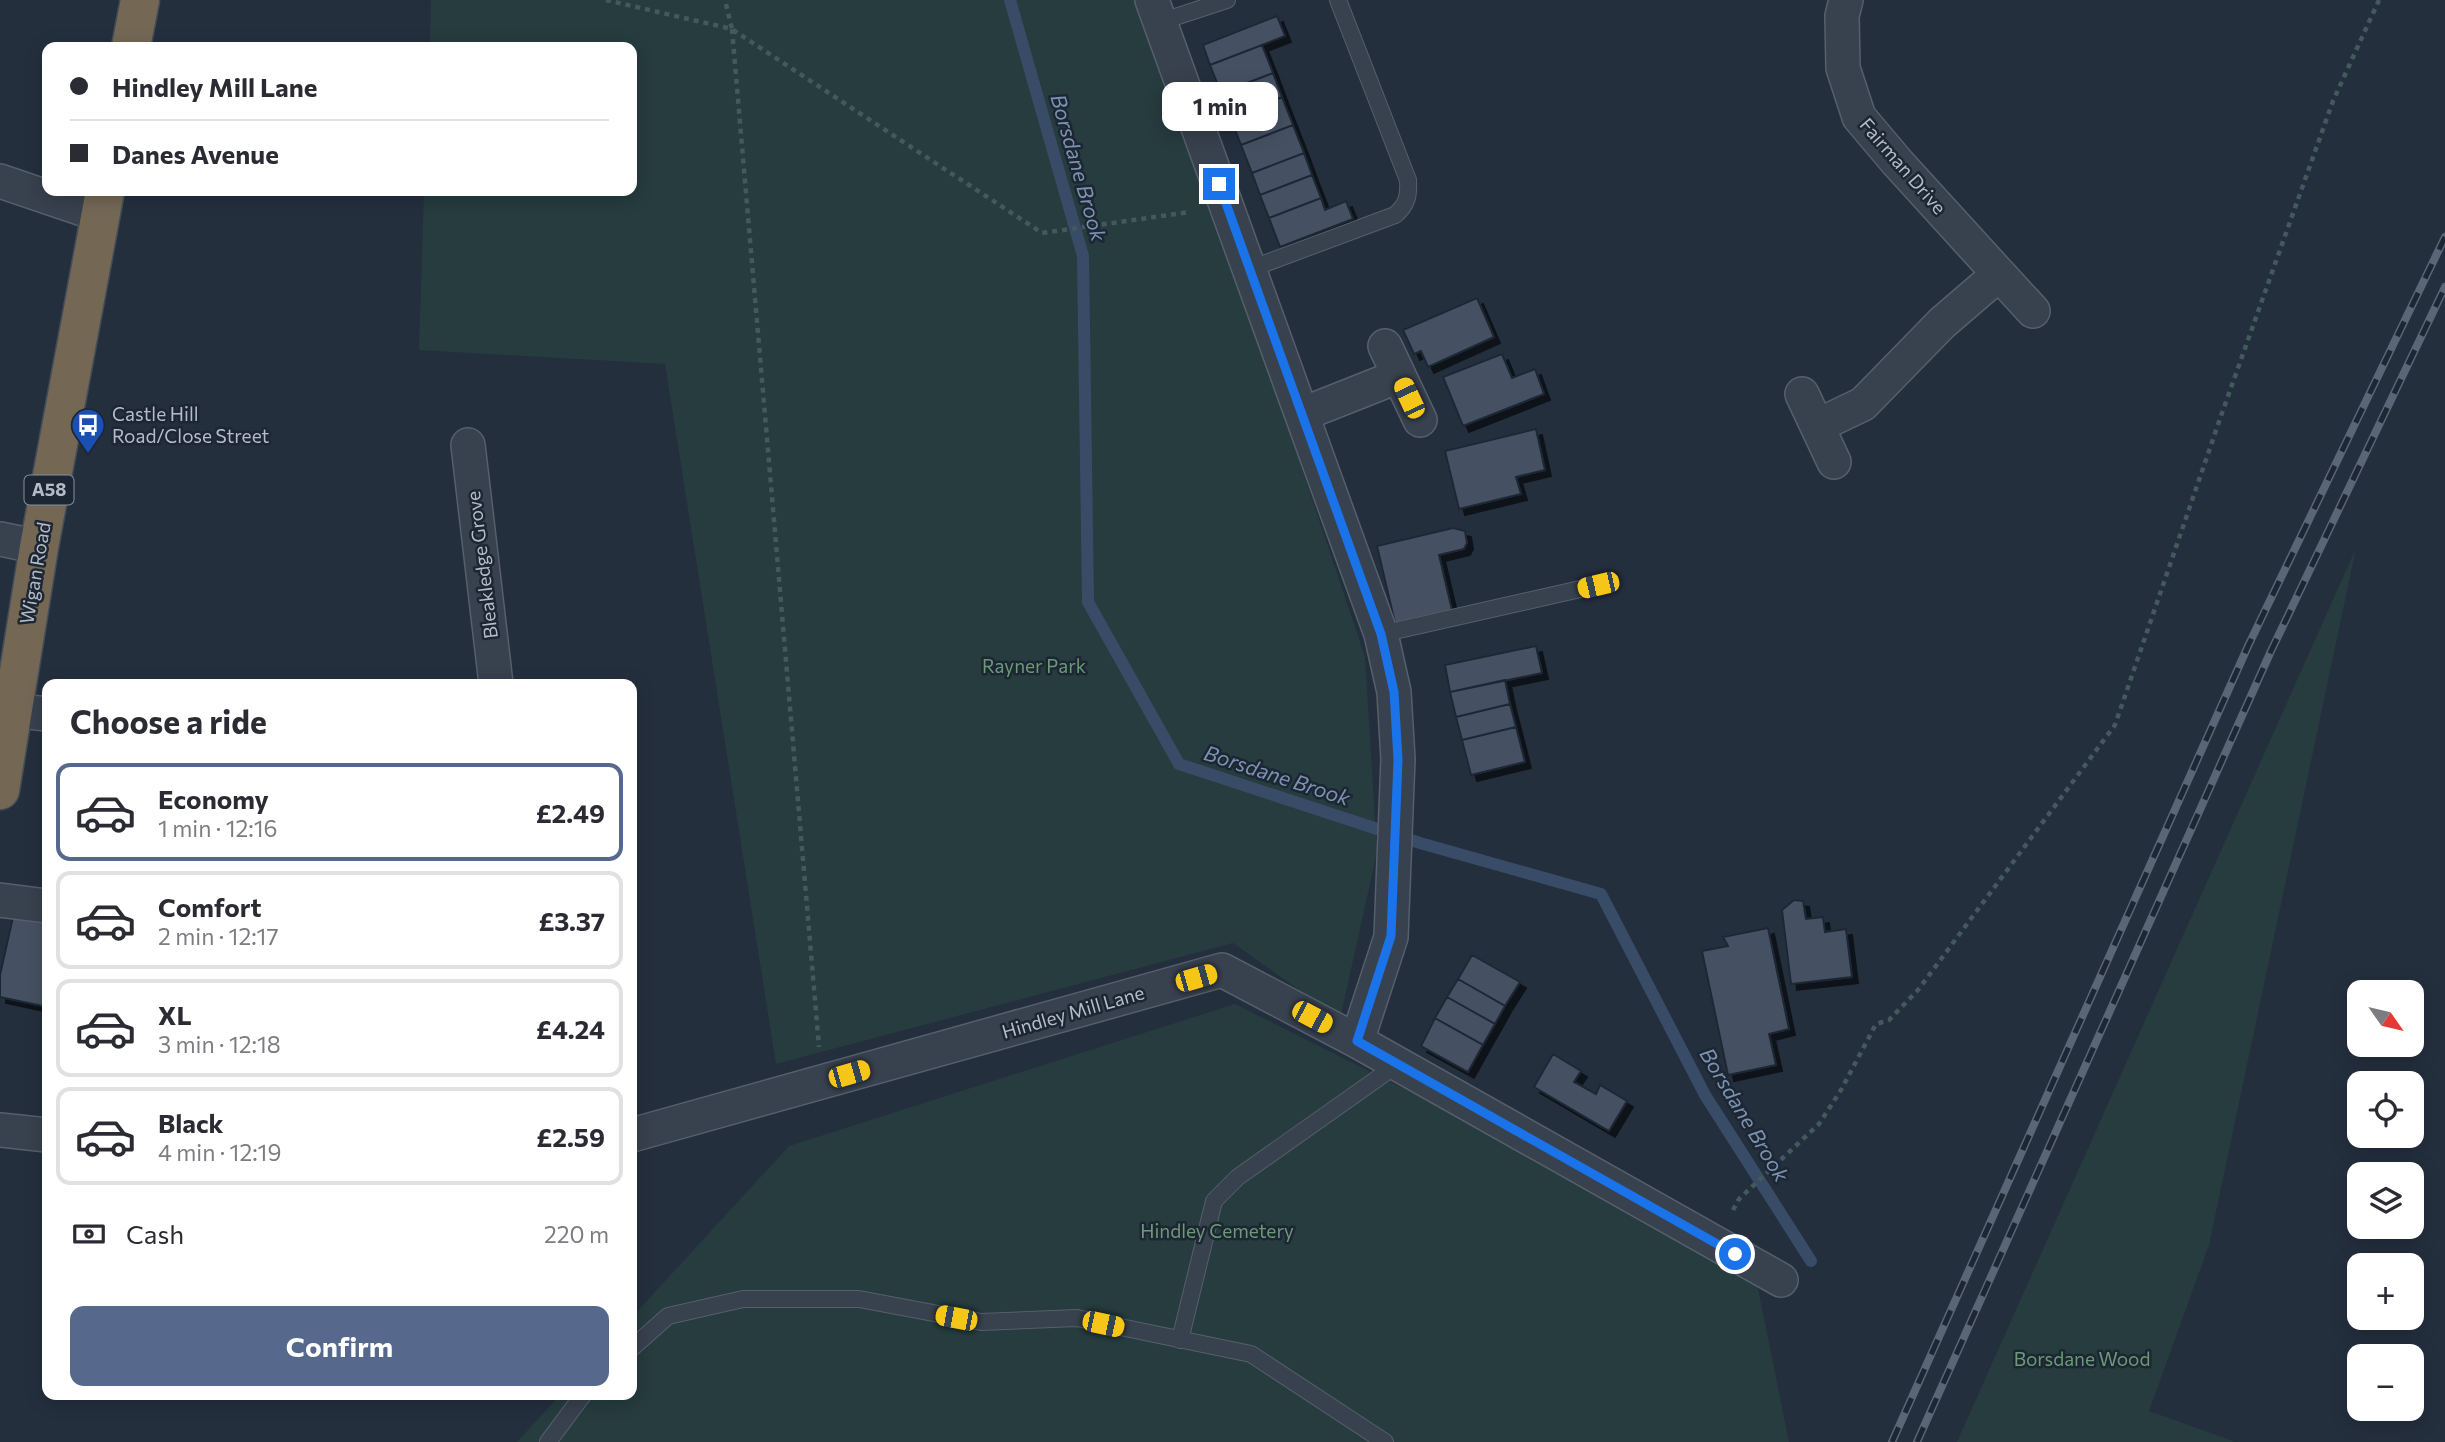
<!DOCTYPE html>
<html lang="en">
<head>
<meta charset="utf-8">
<style>
  :root { --surface:#fff; --page:#f2f2f3; --text:#2b2b33; --muted:#7c7c81; --line:#e1e1e2; --accent:#56698c }
  body { margin:0; font-family:Commissioner,sans-serif; background:var(--page); color:var(--text); height:100vh; display:flex; flex-direction:column; font-size:26px; white-space:nowrap }
  * { box-sizing:border-box; margin:0 }
  p { font-size:23px; color:var(--muted) }
  .icon { flex:none; width:38px; height:38px; fill:none; stroke:currentColor; stroke-width:2; stroke-linecap:round; stroke-linejoin:round }
  .map { position:relative; flex:1; overflow:hidden }
  .drawer { position:absolute; left:42px; top:679px; width:595px; height:721px; display:flex; flex-direction:column; background:var(--surface); border-radius:14px; box-shadow:0 4px 18px #0003 }
  .drawer>* { flex:none }
  .banner { position:absolute; left:42px; top:42px; width:595px; height:154px; border-radius:14px; box-shadow:0 4px 18px #0003; display:grid; align-content:center; height:154px; padding:0 28px; background:var(--surface) }
  .needle { width:46px; rotate:124deg }
  .buttons { position:absolute; left:2347px; top:980px; display:grid; gap:14px }
  .buttons a { display:grid; place-items:center; width:77px; height:77px; border-radius:14px; background:var(--surface); box-shadow:0 4px 18px #0003; font-size:35px }
  .end { position:absolute; width:32px; height:32px; margin:-16px; border:9px solid #1a73e8; background:#fff; box-shadow:0 0 0 4px #fff }
  .from { border-radius:50% }
  .bubble { position:absolute; height:49px; border-radius:14px; background:var(--surface); box-shadow:0 4px 18px #0003; font-size:23px; font-weight:700; line-height:49px; text-align:center }
  .car { position:absolute; width:21px; height:42px; margin:-21px -10px; border-radius:9px; box-shadow:0 0 5px 2px #0007; background:linear-gradient(#f5c518 24%,#345 0 40%,#f5c518 0 76%,#345 0 86%,#f5c518 0) }
  .banner b { display:flex; align-items:center; gap:24px; height:66px; font-size:26px }
  .banner b+b { border-top:2px solid var(--line) }
  .banner i { width:18px; height:18px; background:var(--text) }
  ul { padding:0; list-style:none }
  li { display:flex; align-items:center; gap:21px; height:98px; margin:0 14px 10px; padding:0 14px; border:4px solid var(--line); border-radius:14px }
  li div { flex:1 }
  li b { display:block; font-size:26px }
  li em { font-style:normal; font-weight:700 }
  li.active { border-color:var(--accent) }
  li>.icon { width:63px; height:63px; stroke-width:1.5 }
  h2 { padding:0 28px; font-size:32px; line-height:84px }
  .pay { display:flex; align-items:center; gap:18px; height:77px; padding:0 28px; font-size:26px }
  .pay p { margin-inline-start:auto }
  .button { display:flex; gap:14px; margin-top:auto; padding:14px 28px }
  .button a { flex:1; height:80px; border-radius:14px; background:var(--accent); color:#fff; font-size:28px; font-weight:700; line-height:80px; text-align:center }
  .map>svg:first-child { display:block }
</style>
</head>
<body>
<div class="map">
<svg width="2445" height="1442" viewBox="0 0 2445 1442">
  <defs>
    <filter id="shadow"><feDropShadow dx="6" dy="6" stdDeviation="0" flood-color="#0009"/></filter>
  </defs>
  <rect width="100%" height="100%" fill="#242f3e"/>
  <path fill="#263c3f" d="M431,0H1134L1170,94L1285,418L1365,657L1377,852L1340,1019L1233,943L776,1064L665,364L419,350L424,191H632V47H430Z
    M2356,548L2209,1245L2149,1411L2236,1442H1957Z
    M1235,1004L1753,1264L1789,1442H517L560,1395H632V1317L789,1146Z"/>
  <g fill="none" stroke-linecap="round" stroke-linejoin="round">
    <path stroke="#394c67" stroke-width="12" d="M1010,0L1083,256L1088,602L1179,764L1420,843L1601,894L1705,1095L1811,1261"/>
  </g>
  <path fill="#455162" stroke="#1f2835" stroke-width="2" filter="url(#shadow)" d="M1277,16L1285,36L1210,65L1203,45Z
    M1262,45L1273,73L1221,93L1210,65Z
    M1273,73L1282,97L1230,117L1221,93Z
    M1282,97L1293,125L1241,145L1230,117Z
    M1293,125L1304,153L1252,173L1241,145Z
    M1304,153L1312,175L1260,195L1252,173Z
    M1312,175L1321,198L1269,218L1260,195Z
    M1321,198L1325,210L1346,201L1353,219L1280,247L1269,218Z
    M1477,298L1494,337L1428,367L1421,351L1414,354L1403,330Z
    M1502,354L1512,378L1535,369L1544,394L1463,426L1443,377Z
    M1536,429L1545,470L1516,477L1521,494L1459,509L1445,451Z
    M1453,528L1465,531L1467,543L1464,549L1439,555L1452,610L1395,623L1377,546Z
    M1536,646L1542,673L1450,692L1445,665Z
    M1505,680L1510,704L1456,717L1450,692Z
    M1510,704L1516,727L1462,740L1456,717Z
    M1516,727L1525,762L1471,775L1462,740Z
    M1794,900L1803,901L1806,919L1823,917L1825,932L1846,929L1852,977L1791,984L1782,910Z
    M15,908L47,915V1007L0,997V975Z
    M1768,928L1789,1029L1769,1034L1776,1065L1728,1075L1702,951L1728,946L1723,937Z
    M1472,955L1520,982L1505,1006L1458,979Z
    M1458,979L1505,1006L1495,1024L1447,997Z
    M1447,997L1495,1024L1483,1045L1435,1018Z
    M1435,1018L1483,1045L1468,1072L1421,1046Z
    M1553,1054L1581,1071L1574,1082L1596,1094L1600,1085L1627,1101L1609,1131L1534,1087Z"/>
  <g fill="none" stroke-linecap="round" stroke-linejoin="round">
    <defs>
      <path id="lane" d="M1160,22L1227,0
        M1250,269L1395,215C1407,205 1409,196 1408,180L1338,0
        M1381,634L1598,585
        M1180,1340L1214,1201L1238,1177L1398,1064
        M632,1348L668,1316L743,1299H859L981,1322L1077,1318L1251,1354L1385,1442
        M548,1442L583,1395"/>
      <path id="street" d="M1152,0L1381,634L1394,692L1398,759L1391,937L1357,1041
        M0,181L100,215
        M1999,274L2033,311
        M1385,346L1420,420
        M1802,394L1834,462
        M1303,414L1399,376
        M1817,426L1863,404L1942,323L1999,274L1897,162L1859,117L1843,68L1842,16L1846,0
        M468,445L496,684
        M0,539L39,547
        M12,710L47,714
        M0,900L47,906
        M0,1130L47,1135
        M632,1135L1222,970L1357,1041L1781,1280"/>
      <path id="highway" d="M131,47L140,0
        M0,790L39,547L105,191"/>
    </defs>
    <use href="#lane" stroke="#565f6c" stroke-width="18"/>
    <use href="#street" stroke="#565f6c" stroke-width="36"/>
    <use href="#highway" stroke="#434c59" stroke-width="41"/>
    <path stroke="#44595c" stroke-width="4.5" stroke-dasharray="5 5" stroke-linecap="butt" d="M606,0L732,29L725,0
      M732,29L819,1047
      M733,30L1042,233L1190,212
      M1733,1210L1739,1199L1819,1124L1841,1090L1876,1024L1889,1020L1918,990L2115,725L2222,413L2333,101L2379,0"/>
    <use href="#lane" stroke="#38414e" stroke-width="16"/>
    <use href="#street" stroke="#38414e" stroke-width="33"/>
    <use href="#highway" stroke="#746855" stroke-width="38"/>
    <defs>
      <path id="rail" d="M1892,1442L2249,644L2445,237
        M1917,1442L2271,651L2445,287"/>
    </defs>
    <use href="#rail" stroke="#5a6575" stroke-width="8"/>
    <use href="#rail" stroke="#1d2633" stroke-width="5" stroke-dasharray="16" stroke-linecap="butt"/>
  </g>
  <g fill="none" stroke-linecap="round" stroke-linejoin="round">
    <path stroke="#1a73e8" stroke-width="9" d="M1219,184L1381,634L1394,692L1398,760L1391,936L1357,1041L1735,1254"/>
  </g>
  <defs>
    <symbol id="bus-pin" viewBox="-11 -11 22 30"><path d="M0 17L-7.5 6A9.5 9.5 0 1 1 7.5 6Z" fill="#1a4fb4" stroke="#1d2633"/><path d="M-5-6H5V4H4V6H2V4H-2V6H-4V4H-5ZM-3.5-4V0h7V-4ZM-3.5 1.2v1.5H-2V1.2ZM2 1.2v1.5H3.5V1.2Z" fill="#fff"/></symbol>
  </defs>
  <g fill-rule="evenodd">
    <use href="#bus-pin" x="69" y="406" width="38" height="52"/>
  </g>
  <g text-anchor="middle" stroke-width="5" stroke-linejoin="round" paint-order="stroke">
    <rect fill="#1d2633" stroke="#878f9c" stroke-width="2" x="24.5" y="475.5" width="49" height="29" rx="5"/>
    <g font-size="18" font-weight="bold" fill="#b4bcc9">
      <text x="49" y="496">A58</text>
    </g>
    <g font-size="19" fill="#b4bcc9" stroke="#1d2633">
      <text transform="translate(1903 166) rotate(49)" y="7">Fairman Drive</text>
      <text transform="translate(482 565) rotate(-97)" y="7">Bleakledge Grove</text>
      <text transform="translate(35 573) rotate(-80)" y="7">Wigan Road</text>
      <text transform="translate(1073 1012) rotate(-16)" y="7">Hindley Mill Lane</text>
    </g>
    <g font-size="19" fill="#b4bcc9" stroke="#1d2633" text-anchor="start">
      <text x="112" y="421">Castle Hill<tspan x="112" dy="22">Road/Close Street</tspan></text>
    </g>
    <g font-size="19" fill="#6b9a76" stroke="#1d2633">
      <text x="1034" y="673">Rayner Park</text>
      <text x="1217" y="1238">Hindley Cemetery</text>
      <text x="2082" y="1366">Borsdane Wood</text>
    </g>
    <g font-size="21" font-style="italic" fill="#7c92b1" stroke="#1d2633">
      <text transform="translate(1078 168) rotate(74)" y="7">Borsdane Brook</text>
      <text transform="translate(1277 776) rotate(18)" y="7">Borsdane Brook</text>
      <text transform="translate(1744 1115) rotate(59)" y="7">Borsdane Brook</text>
    </g>
  </g>
</svg>
<div class="buttons">
<a><svg class="needle" viewBox="-14 -14 28 28"><path d="M0-13l5 13h-10z" fill="#e53935"/><path d="M0 13l5-13h-10z" fill="#7c7c81"/></svg></a>
<a><svg class="icon" aria-label="locate" viewBox="0 0 24 24"><circle cx="12" cy="12" r="6"/><path d="M12 2v4M12 18v4M2 12h4M18 12h4"/></svg></a>
<a><svg class="icon" aria-label="layers" viewBox="0 0 24 24"><path d="M12 4l9 5-9 5-9-5zM3 14l9 5 9-5"/></svg></a>
<a>+</a>
<a>−</a>
</div>
<i class="end from" style="left:1735px;top:1254px"></i>
<i class="end" style="left:1219px;top:184px"></i>
<div class="bubble" style="left:1162px;top:82px;width:116px">1 min</div>
<i class="car" style="left:1409px;top:398px;rotate:335deg"></i>
<i class="car" style="left:1598px;top:585px;rotate:257deg"></i>
<i class="car" style="left:1196px;top:978px;rotate:74deg"></i>
<i class="car" style="left:1312px;top:1017px;rotate:118deg"></i>
<i class="car" style="left:849px;top:1074px;rotate:74deg"></i>
<i class="car" style="left:956px;top:1318px;rotate:281deg"></i>
<i class="car" style="left:1103px;top:1324px;rotate:102deg"></i>
<div class="banner">
<b><i class="from"></i>Hindley Mill Lane</b>
<b><i></i>Danes Avenue</b>
</div>
<section class="drawer">
<h2>Choose a ride</h2>
<ul>
<li class="active"><svg class="icon" aria-label="car" viewBox="0 0 24 24"><path d="M5 17H2v-5l4-1 3-4h7l3 4 3 1v5h-3M9 17h6M6 11h13"/><circle cx="7" cy="17" r="2"/><circle cx="17" cy="17" r="2"/></svg><div><b>Economy</b><p>1 min · 12:16</p></div><em>£2.49</em></li>
<li><svg class="icon" aria-label="car" viewBox="0 0 24 24"><path d="M5 17H2v-5l4-1 3-4h7l3 4 3 1v5h-3M9 17h6M6 11h13"/><circle cx="7" cy="17" r="2"/><circle cx="17" cy="17" r="2"/></svg><div><b>Comfort</b><p>2 min · 12:17</p></div><em>£3.37</em></li>
<li><svg class="icon" aria-label="car" viewBox="0 0 24 24"><path d="M5 17H2v-5l4-1 3-4h7l3 4 3 1v5h-3M9 17h6M6 11h13"/><circle cx="7" cy="17" r="2"/><circle cx="17" cy="17" r="2"/></svg><div><b>XL</b><p>3 min · 12:18</p></div><em>£4.24</em></li>
<li><svg class="icon" aria-label="car" viewBox="0 0 24 24"><path d="M5 17H2v-5l4-1 3-4h7l3 4 3 1v5h-3M9 17h6M6 11h13"/><circle cx="7" cy="17" r="2"/><circle cx="17" cy="17" r="2"/></svg><div><b>Black</b><p>4 min · 12:19</p></div><em>£2.59</em></li>
</ul>
<div class="pay"><svg class="icon" aria-label="cash" viewBox="0 0 24 24"><path d="M3 7h18v10H3z"/><circle cx="12" cy="12" r="2"/></svg>Cash<p>220 m</p></div>
<div class="button"><a>Confirm</a></div>
</section>
</div>
</body>
</html>
